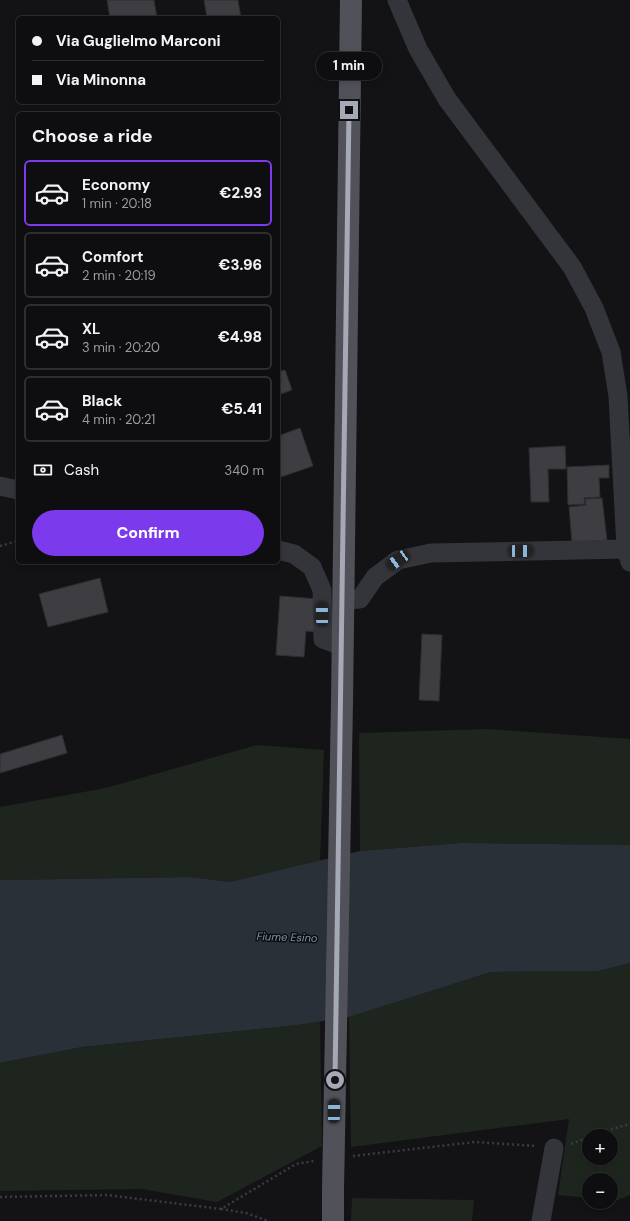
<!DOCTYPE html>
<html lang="en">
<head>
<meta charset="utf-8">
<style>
  :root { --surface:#0e0e10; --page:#171719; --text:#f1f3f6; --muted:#9b9c9f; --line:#2e2e30; --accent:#7c3aed }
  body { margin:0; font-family:"DM Sans",sans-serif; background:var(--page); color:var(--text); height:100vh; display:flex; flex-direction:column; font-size:15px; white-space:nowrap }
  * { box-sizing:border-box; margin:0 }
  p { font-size:13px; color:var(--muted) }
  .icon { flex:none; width:22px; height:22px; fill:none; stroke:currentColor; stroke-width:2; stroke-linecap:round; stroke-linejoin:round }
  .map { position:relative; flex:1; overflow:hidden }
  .panel { position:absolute; left:16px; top:112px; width:264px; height:452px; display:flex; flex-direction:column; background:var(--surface); border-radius:6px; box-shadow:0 2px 6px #0003,0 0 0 1px var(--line) }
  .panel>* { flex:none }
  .banner { position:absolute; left:16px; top:16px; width:264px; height:88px; border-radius:6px; box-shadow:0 2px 6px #0003,0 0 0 1px var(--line); display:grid; align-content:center; height:88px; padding:0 16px; background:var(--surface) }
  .fabs { position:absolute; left:582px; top:1129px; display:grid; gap:8px }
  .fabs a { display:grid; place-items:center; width:36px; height:36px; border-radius:50%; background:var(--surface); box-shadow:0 2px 6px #0003,0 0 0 1px var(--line); font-size:20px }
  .end { position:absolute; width:18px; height:18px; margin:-9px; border:5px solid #a5a8b5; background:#111; box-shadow:0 0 0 2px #111 }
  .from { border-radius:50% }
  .bubble { position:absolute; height:28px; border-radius:14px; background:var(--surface); box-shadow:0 2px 6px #0003,0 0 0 1px var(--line); font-size:13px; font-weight:800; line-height:28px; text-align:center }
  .car { position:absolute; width:12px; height:24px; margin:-12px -6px; border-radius:5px; box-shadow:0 0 3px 1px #0007; background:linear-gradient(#222 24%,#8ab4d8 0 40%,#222 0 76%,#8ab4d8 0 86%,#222 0) }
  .banner b { display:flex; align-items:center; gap:14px; height:38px; font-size:15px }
  .banner b+b { border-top:1px solid var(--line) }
  .banner i { width:10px; height:10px; background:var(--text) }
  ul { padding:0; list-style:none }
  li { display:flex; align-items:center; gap:12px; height:66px; margin:0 8px 6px; padding:0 8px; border:2px solid var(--line); border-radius:6px }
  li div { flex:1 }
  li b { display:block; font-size:15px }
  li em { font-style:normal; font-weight:800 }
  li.on { border-color:var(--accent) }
  li>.icon { width:36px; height:36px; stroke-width:1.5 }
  h2 { padding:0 16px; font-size:18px; line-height:48px }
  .pay { display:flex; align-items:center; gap:10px; height:44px; padding:0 16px; font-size:15px }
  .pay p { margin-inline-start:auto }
  .button { display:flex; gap:8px; margin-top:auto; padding:8px 16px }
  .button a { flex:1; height:46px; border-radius:24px; background:var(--accent); color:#fff; font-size:16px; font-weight:800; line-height:46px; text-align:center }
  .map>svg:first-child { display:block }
</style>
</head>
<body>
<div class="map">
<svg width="630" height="1221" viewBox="0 0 630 1221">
  <rect width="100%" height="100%" fill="#131315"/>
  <path fill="#1e251f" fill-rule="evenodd" d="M487,729L630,739V845L461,843L360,851L359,733Z
    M257,745L324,750L320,861L230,882L190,877L0,880V807L106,788Z
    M630,963V1195L618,1200L611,1199V1180H589V1198L558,1195L569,1119L351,1147L349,1017L491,972L599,971ZM589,1136H611V1158H589Z
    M320,1021L322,1146L217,1202L142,1189L0,1191V1063L82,1047L297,1025Z
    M352,1198L474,1200L472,1221H351Z"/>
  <path fill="#2a3038" d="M461,843L630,845V963L599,971L491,972L349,1017L297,1025L82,1047L0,1063V880L190,877L230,882L360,851Z"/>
  <path fill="#3e3d42" stroke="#2e2d31" d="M107,0H154L157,18H110Z
    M204,0H238L241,18H207Z
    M285,370L292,390L278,395V372Z
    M300,428L313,466L278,478V436Z
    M565,446L566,469H548L549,502H531L529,448Z
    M609,465V478H599L600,497L584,498L585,504L568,505L567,467Z
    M602,498L607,540L572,543L569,507L586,505L585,499Z
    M100,578L108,612L48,627L39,594Z
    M280,596L318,599L316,632L306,631L304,657L276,655Z
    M422,634L442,635L439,701L419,700Z
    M62,735L67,753L0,773V754Z"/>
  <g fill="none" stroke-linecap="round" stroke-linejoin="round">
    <path stroke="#3a3c41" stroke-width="2.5" stroke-dasharray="2 3" stroke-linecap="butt" d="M0,546L18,541
      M592,1136L612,1129L630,1124
      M571,1144L589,1137
      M353,1156L475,1142L537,1146
      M0,1197L107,1195L221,1209L296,1164L314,1161
      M221,1209L246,1213L268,1221"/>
    <path stroke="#34353a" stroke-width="19" d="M397,0L418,49L447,99L572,267L594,308L611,352L618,396L626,549L630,562
      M0,486L18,490
      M278,550L294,554L312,567L322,590L323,639L342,646
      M343,600L360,599L375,577L398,560L431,553L626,549
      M541,1221L554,1148"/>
    <path stroke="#515159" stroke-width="22" d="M342,703L351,0
      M333,1221V1190"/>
    <path stroke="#515159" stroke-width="22" d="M333,1190L342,703"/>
  </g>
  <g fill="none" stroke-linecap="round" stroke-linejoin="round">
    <path stroke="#a5a8b5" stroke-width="5" d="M335,1080L349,110"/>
  </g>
  <g text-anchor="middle" stroke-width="3" stroke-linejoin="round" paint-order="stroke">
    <g font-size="11" font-style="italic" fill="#7d92af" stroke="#0e0e10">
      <text transform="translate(287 937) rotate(2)" y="4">Fiume Esino</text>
    </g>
  </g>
</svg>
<div class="fabs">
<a>+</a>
<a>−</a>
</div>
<i class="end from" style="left:335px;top:1080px"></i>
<i class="end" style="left:349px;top:110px"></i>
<div class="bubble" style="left:316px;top:52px;width:66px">1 min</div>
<i class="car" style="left:521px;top:551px;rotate:89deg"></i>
<i class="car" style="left:398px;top:560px;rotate:234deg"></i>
<i class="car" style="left:322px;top:614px;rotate:359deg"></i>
<i class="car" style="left:334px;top:1111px;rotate:1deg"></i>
<div class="banner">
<b><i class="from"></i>Via Guglielmo Marconi</b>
<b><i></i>Via Minonna</b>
</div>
<section class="panel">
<h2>Choose a ride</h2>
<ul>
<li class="on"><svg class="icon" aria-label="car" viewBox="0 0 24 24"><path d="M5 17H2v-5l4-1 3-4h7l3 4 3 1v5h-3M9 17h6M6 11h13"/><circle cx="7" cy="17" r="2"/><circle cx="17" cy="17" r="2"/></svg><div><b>Economy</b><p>1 min · 20:18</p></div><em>€2.93</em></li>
<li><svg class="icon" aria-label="car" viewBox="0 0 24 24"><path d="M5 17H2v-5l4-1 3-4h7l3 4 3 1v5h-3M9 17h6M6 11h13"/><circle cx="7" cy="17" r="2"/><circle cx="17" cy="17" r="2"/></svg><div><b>Comfort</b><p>2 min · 20:19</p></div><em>€3.96</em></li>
<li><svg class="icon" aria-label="car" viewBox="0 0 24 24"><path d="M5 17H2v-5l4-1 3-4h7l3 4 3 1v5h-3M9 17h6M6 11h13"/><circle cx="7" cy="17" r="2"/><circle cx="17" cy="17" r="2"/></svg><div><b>XL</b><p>3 min · 20:20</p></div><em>€4.98</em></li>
<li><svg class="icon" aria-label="car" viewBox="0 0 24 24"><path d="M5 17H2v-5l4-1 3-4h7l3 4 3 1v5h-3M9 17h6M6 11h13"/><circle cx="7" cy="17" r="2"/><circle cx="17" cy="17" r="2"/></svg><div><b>Black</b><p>4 min · 20:21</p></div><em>€5.41</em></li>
</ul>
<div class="pay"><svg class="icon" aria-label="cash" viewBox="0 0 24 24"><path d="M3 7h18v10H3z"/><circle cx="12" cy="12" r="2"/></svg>Cash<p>340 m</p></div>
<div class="button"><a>Confirm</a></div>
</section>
</div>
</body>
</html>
